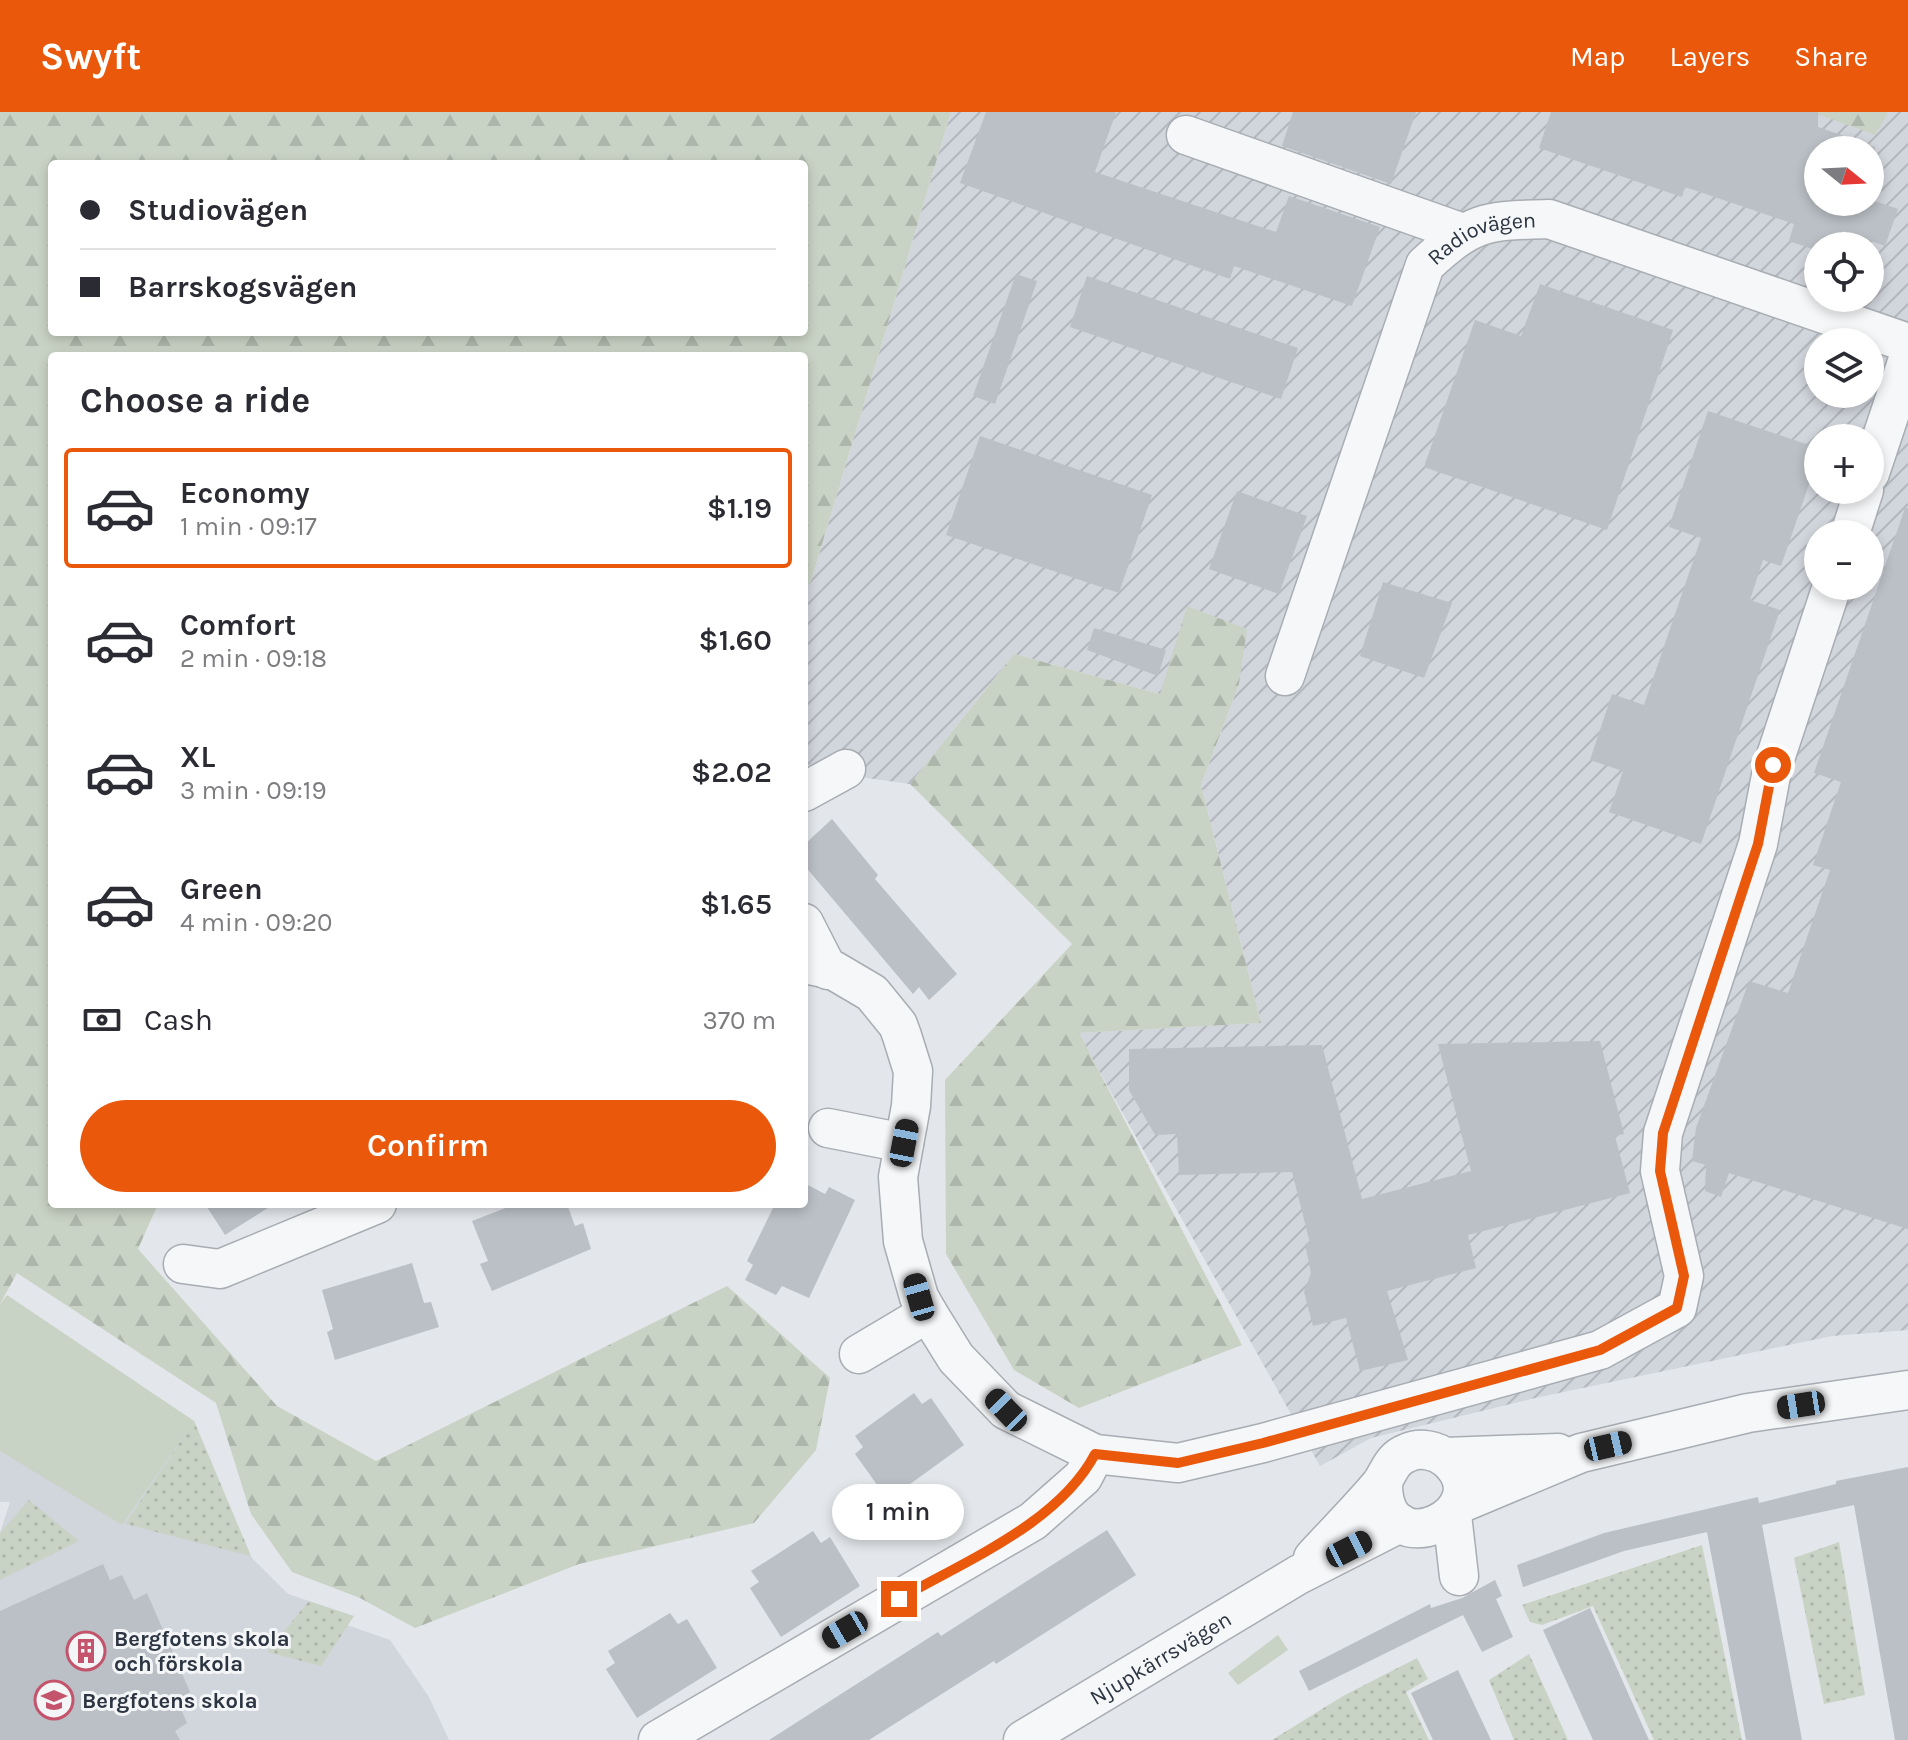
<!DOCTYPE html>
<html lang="en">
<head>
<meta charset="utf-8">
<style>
  :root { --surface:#fff; --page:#f2f2f3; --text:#2b2b33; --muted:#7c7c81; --line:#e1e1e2; --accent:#ea580c }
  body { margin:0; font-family:Karla,sans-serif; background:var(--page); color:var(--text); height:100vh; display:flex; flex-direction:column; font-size:30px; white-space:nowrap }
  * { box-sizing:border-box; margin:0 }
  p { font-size:26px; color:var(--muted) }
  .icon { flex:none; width:44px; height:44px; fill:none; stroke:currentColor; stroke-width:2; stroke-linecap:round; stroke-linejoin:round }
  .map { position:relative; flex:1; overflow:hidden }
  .side { position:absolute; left:48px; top:240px; width:760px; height:856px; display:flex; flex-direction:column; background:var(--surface); border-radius:8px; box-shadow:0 4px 12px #0003 }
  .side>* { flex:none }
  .hud { position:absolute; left:48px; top:48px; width:760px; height:176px; border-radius:8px; box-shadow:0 4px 12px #0003; display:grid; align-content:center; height:176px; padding:0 32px; background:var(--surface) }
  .needle { width:52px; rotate:108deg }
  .fabs { position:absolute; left:1804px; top:24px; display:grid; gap:16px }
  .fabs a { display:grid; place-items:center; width:80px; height:80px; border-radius:50%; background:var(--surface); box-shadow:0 4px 12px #0003; font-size:40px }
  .end { position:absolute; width:36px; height:36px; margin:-18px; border:10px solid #ea580c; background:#fff; box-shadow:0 0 0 4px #fff }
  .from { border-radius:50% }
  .bubble { position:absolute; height:56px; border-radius:28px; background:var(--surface); box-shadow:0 4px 12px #0003; font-size:26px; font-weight:600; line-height:56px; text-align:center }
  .car { position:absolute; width:24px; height:48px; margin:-24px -12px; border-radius:10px; box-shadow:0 0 6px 2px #0007; background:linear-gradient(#222 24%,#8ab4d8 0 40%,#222 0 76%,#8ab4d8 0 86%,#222 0) }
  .hud b { display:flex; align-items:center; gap:28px; height:76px; font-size:30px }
  .hud b+b { border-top:2px solid var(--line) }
  .hud i { width:20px; height:20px; background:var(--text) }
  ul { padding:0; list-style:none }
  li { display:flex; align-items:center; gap:24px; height:120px; margin:0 16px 12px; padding:0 16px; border:4px solid transparent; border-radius:8px }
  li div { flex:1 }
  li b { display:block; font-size:30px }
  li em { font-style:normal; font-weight:600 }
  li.current { border-color:var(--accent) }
  li>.icon { width:72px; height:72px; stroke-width:1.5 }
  h2 { padding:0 32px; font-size:36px; line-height:96px }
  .pay { display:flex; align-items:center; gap:20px; height:88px; padding:0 32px; font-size:30px }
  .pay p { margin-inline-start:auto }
  .cta { display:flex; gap:16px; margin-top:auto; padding:16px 32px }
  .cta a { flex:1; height:92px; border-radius:48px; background:var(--accent); color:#fff; font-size:32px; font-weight:600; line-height:92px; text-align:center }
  header { display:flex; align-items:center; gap:48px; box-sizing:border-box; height:112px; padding:0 40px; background:var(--accent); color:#fff }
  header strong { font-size:38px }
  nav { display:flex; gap:44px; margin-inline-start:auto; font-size:28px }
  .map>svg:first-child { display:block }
</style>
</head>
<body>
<header>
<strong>Swyft</strong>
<nav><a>Map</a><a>Layers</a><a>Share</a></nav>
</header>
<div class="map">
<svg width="1908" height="1628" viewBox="0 0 1908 1628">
  <defs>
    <pattern id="industrial-furrows" width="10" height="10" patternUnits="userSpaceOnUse" patternTransform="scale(2)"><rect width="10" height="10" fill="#d1d5dc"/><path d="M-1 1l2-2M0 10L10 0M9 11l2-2" fill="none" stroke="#b4b7be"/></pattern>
    <pattern id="grass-dots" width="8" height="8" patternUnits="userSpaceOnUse" patternTransform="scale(2)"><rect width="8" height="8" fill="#c9d3c5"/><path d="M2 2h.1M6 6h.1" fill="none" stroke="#adb6aa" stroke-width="1.8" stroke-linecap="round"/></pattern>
    <pattern id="forest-firs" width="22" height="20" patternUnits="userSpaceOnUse" patternTransform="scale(2)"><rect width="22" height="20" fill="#c9d3c5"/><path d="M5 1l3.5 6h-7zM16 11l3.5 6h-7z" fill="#adb6aa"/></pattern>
  </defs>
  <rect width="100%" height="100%" fill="#e3e6ea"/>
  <path fill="#d1d5dc" d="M6,1188L194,1309L251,1445L288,1482L309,1489L318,1503L390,1528L429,1585L449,1628H0V1421L10,1390H0V1195Z"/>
  <path fill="url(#industrial-furrows)" fill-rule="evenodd" d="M951,0H1908V1218L1832,1224L1535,1286L1371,1326L1320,1354L1078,921L1261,911L1201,673L1239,572L1160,582L1014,542L910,672L824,660L804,651V479L811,469ZM1818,38H1870V90H1818ZM1818,134H1870V186H1818ZM1818,230H1870V282H1818ZM1818,326H1870V378H1818ZM1818,422H1870V474H1818Z"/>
  <path fill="url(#grass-dots)" d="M194,1309L251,1444L125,1412Z
    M29,1388L79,1429L0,1468V1421Z
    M1839,1430L1865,1583L1824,1592L1794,1446Z
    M1702,1433L1742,1628H1654L1593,1494L1542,1513L1530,1510L1522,1493Z
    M309,1489L354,1504L321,1554L267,1540Z
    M1529,1542L1568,1628H1514L1489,1568Z
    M1417,1546L1428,1567L1406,1580L1429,1628H1272L1343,1584Z"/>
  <path fill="url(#forest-firs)" fill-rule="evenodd" d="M0,0H951L811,469L804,479V244H52V1092H158L138,1137L277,1294L376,1349L727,1174L830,1266L816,1338L754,1411L579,1452L415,1516L360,1486L292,1460L251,1402L216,1291L17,1161L0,1192ZM52,52H804V220H52Z
    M1812,0H1885L1888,1L1875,23Z
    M1187,494L1247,517L1239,572L1201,673L1261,911L1079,921L1242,1233L1079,1296L1014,1258L946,1142L945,968L1072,832L910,672L1014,542L1160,582Z"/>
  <path fill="#c9d3c5" d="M7,1183L194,1309L122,1413L0,1339V1192Z
    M1278,1523L1288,1538L1238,1573L1228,1561Z"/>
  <path fill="#bbc0c6" d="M986,0H1116L1095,60L1276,120L1289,84L1380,115L1352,194L1234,154L1230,167L960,71Z
    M1293,0H1416L1391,72L1282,34Z
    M1551,0H1818V15L1875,35V38H1818V90H1878L1898,97L1885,134L1842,119L1837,134H1818V139L1789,129L1794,112L1685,75L1682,85L1539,36Z
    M1016,162L1037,169L995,292L973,284Z
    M1087,164L1298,236L1281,287L1070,215Z
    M1540,172L1673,218L1607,418L1424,355L1475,208L1521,224Z
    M1708,299L1818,336V346L1781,454L1763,448L1750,488L1780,498L1701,732L1609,700L1623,659L1590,648L1612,582L1644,593L1701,426L1669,415Z
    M980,324L1152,383L1119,481L946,423Z
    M1237,379L1307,404L1279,482L1209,457Z
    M1905,396H1908V1117L1729,1061L1721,1085L1705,1079L1706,1053L1692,1049L1696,1016L1749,869L1788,881L1830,758L1813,753L1841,670L1814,661Z
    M1383,470L1452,491L1424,566L1360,544Z
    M1094,516L1166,538L1158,564L1087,538Z
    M832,707L878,763L875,767L957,862L929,888L919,875L913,882L804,753V733Z
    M1600,929L1624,1022L1615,1024L1630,1081L1468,1123L1476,1156L1387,1179L1408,1248L1360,1259L1346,1206L1313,1214L1304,1180L1311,1161L1305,1132L1310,1131L1292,1060L1179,1063L1177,1022L1155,1023L1129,978V937L1322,933L1362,1087L1471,1059L1438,932Z
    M804,1071L825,1082L829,1075L855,1088L809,1186L782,1174L776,1183L745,1168L753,1153L747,1149L775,1092H804Z
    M205,1092H274L225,1123Z
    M516,1092H567L575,1114L583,1111L591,1137L492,1179L480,1152L488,1149L472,1109Z
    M412,1151L424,1191L431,1190L439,1215L335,1248L327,1220L333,1217L322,1178Z
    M914,1281L922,1292L931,1286L964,1333L888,1388L855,1342L863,1335L855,1324Z
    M1908,1355V1628H1895L1854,1393L1762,1413L1802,1628H1746L1707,1420L1624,1439L1523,1475L1517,1453L1604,1421L1758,1385L1759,1391L1836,1372V1369Z
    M1107,1418L1136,1463L996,1552L994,1549L869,1628H769L938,1520L941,1524Z
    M813,1419L821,1431L830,1425L860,1474L781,1525L750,1476L759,1470L751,1459Z
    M103,1452L110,1468L122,1463L134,1488L147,1481L190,1580L177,1588L187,1611L175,1619L180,1628H0V1499Z
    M1495,1468L1502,1484L1496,1487L1513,1525L1482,1540L1463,1503L1309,1579L1299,1559L1430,1492L1431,1496L1462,1486Z
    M1590,1496L1649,1628H1593L1543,1518Z
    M670,1501L678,1512L687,1507L717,1556L637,1606L606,1557L615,1551L608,1539Z
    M1458,1558L1491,1628H1433L1411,1581Z"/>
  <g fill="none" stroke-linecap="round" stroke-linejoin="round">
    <defs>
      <g id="minor">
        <path d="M1186,23L1460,120"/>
        <path d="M1870,361L1908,247"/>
        <path d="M1850,422L1864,378"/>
        <path id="s1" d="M1285,564L1425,153C1474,108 1484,109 1549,107L1908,231"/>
        <path d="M804,680L846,657"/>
        <path d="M804,811L828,858"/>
        <path d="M804,852L833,858L872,881L898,913L902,924L913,959L911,994L898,1065L903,1129L919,1185L928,1201L956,1246L1006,1298L1095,1342L1178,1351L1263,1331L1600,1238L1677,1196L1684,1164L1660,1059L1663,1021L1758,732L1773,653L1832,474"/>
        <path d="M828,1016L904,1031"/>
        <path d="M183,1152L220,1157L377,1092"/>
        <path d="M859,1242L928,1201"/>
        <path d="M1445,1345L1558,1341"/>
        <path d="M1459,1392L1581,1341L1748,1301L1908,1278"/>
        <path d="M1452,1403L1459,1464"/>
        <path d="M1313,1446C1335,1422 1359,1398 1380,1373C1389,1361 1391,1347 1407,1341C1420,1335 1436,1338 1447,1347C1506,1398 1381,1462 1383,1369"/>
        <path d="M658,1628L1033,1409L1083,1365L1095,1342"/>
        <path id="s2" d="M1023,1628L1298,1463L1400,1411"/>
      </g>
    </defs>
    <use href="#minor" stroke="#a8adb4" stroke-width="41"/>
    <use href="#minor" stroke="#f6f7f9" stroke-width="38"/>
  </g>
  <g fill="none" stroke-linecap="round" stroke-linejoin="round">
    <path stroke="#ea580c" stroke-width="10" d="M899,1487C965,1449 1059,1411 1095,1342L1178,1351L1263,1331L1600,1238L1677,1196L1684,1164L1660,1059L1663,1021L1758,732L1773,653"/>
  </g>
  <defs>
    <symbol id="building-ring" viewBox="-11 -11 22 22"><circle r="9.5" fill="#f3f5f7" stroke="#c3546c" stroke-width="1.5"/><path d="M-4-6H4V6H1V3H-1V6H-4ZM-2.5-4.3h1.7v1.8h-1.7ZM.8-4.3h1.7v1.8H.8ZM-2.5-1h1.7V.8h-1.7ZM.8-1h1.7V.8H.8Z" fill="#c3546c"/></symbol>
    <symbol id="school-ring" viewBox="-11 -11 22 22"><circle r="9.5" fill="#f3f5f7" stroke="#c3546c" stroke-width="1.5"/><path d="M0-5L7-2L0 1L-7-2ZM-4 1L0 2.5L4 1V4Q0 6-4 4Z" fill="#c3546c"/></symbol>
  </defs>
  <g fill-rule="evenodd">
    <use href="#building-ring" x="64" y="1517" width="44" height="44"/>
    <use href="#school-ring" x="32" y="1566" width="44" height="44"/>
  </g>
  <g text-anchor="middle" stroke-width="6" stroke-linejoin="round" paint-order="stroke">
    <g font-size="22" fill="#2c3541" stroke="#f3f5f7">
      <text dy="8" stroke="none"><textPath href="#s1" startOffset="500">Radiovägen</textPath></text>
      <text dy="8" stroke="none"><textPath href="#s2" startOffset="160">Njupkärrsvägen</textPath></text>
    </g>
    <g font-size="22" font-weight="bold" fill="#2c3541" stroke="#f3f5f7" text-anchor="start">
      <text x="114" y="1534">Bergfotens skola<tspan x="114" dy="25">och förskola</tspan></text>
      <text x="82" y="1596">Bergfotens skola</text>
    </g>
  </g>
</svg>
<div class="fabs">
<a><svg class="needle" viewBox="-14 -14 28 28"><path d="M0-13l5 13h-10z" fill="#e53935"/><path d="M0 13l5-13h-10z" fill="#7c7c81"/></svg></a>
<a><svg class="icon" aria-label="locate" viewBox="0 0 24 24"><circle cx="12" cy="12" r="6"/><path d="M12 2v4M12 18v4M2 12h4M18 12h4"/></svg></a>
<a><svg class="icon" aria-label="layers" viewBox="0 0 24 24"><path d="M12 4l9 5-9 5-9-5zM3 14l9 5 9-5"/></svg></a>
<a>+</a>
<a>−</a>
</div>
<i class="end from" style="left:1773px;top:653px"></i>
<i class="end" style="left:899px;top:1487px"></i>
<div class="bubble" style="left:832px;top:1372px;width:132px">1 min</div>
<i class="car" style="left:904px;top:1031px;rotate:11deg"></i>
<i class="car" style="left:919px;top:1185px;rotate:344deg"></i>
<i class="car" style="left:1801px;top:1293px;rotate:261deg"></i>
<i class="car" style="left:1006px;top:1298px;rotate:316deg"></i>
<i class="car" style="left:1608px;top:1334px;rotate:77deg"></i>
<i class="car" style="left:1349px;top:1437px;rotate:63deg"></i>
<i class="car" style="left:845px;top:1518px;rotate:240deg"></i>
<div class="hud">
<b><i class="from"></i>Studiovägen</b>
<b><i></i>Barrskogsvägen</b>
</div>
<section class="side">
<h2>Choose a ride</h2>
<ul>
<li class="current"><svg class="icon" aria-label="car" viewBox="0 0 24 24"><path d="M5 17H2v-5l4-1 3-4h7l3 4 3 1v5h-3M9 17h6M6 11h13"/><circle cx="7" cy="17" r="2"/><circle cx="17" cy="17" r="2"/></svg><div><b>Economy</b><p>1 min · 09:17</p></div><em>$1.19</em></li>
<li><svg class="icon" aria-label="car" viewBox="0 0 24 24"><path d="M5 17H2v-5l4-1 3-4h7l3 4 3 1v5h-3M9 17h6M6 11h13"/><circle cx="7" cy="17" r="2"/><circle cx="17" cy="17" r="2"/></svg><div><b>Comfort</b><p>2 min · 09:18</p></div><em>$1.60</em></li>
<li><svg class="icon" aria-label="car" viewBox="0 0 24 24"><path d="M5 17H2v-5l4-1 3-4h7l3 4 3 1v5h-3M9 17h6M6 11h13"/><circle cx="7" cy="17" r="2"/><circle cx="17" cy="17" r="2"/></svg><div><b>XL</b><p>3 min · 09:19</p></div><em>$2.02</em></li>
<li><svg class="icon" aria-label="car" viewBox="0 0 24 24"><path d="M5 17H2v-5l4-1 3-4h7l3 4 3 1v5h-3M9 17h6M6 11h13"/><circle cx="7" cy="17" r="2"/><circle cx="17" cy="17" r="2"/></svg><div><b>Green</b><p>4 min · 09:20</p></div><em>$1.65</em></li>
</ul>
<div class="pay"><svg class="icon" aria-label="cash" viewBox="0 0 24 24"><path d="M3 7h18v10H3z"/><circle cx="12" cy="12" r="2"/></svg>Cash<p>370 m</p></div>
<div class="cta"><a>Confirm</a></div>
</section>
</div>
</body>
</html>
